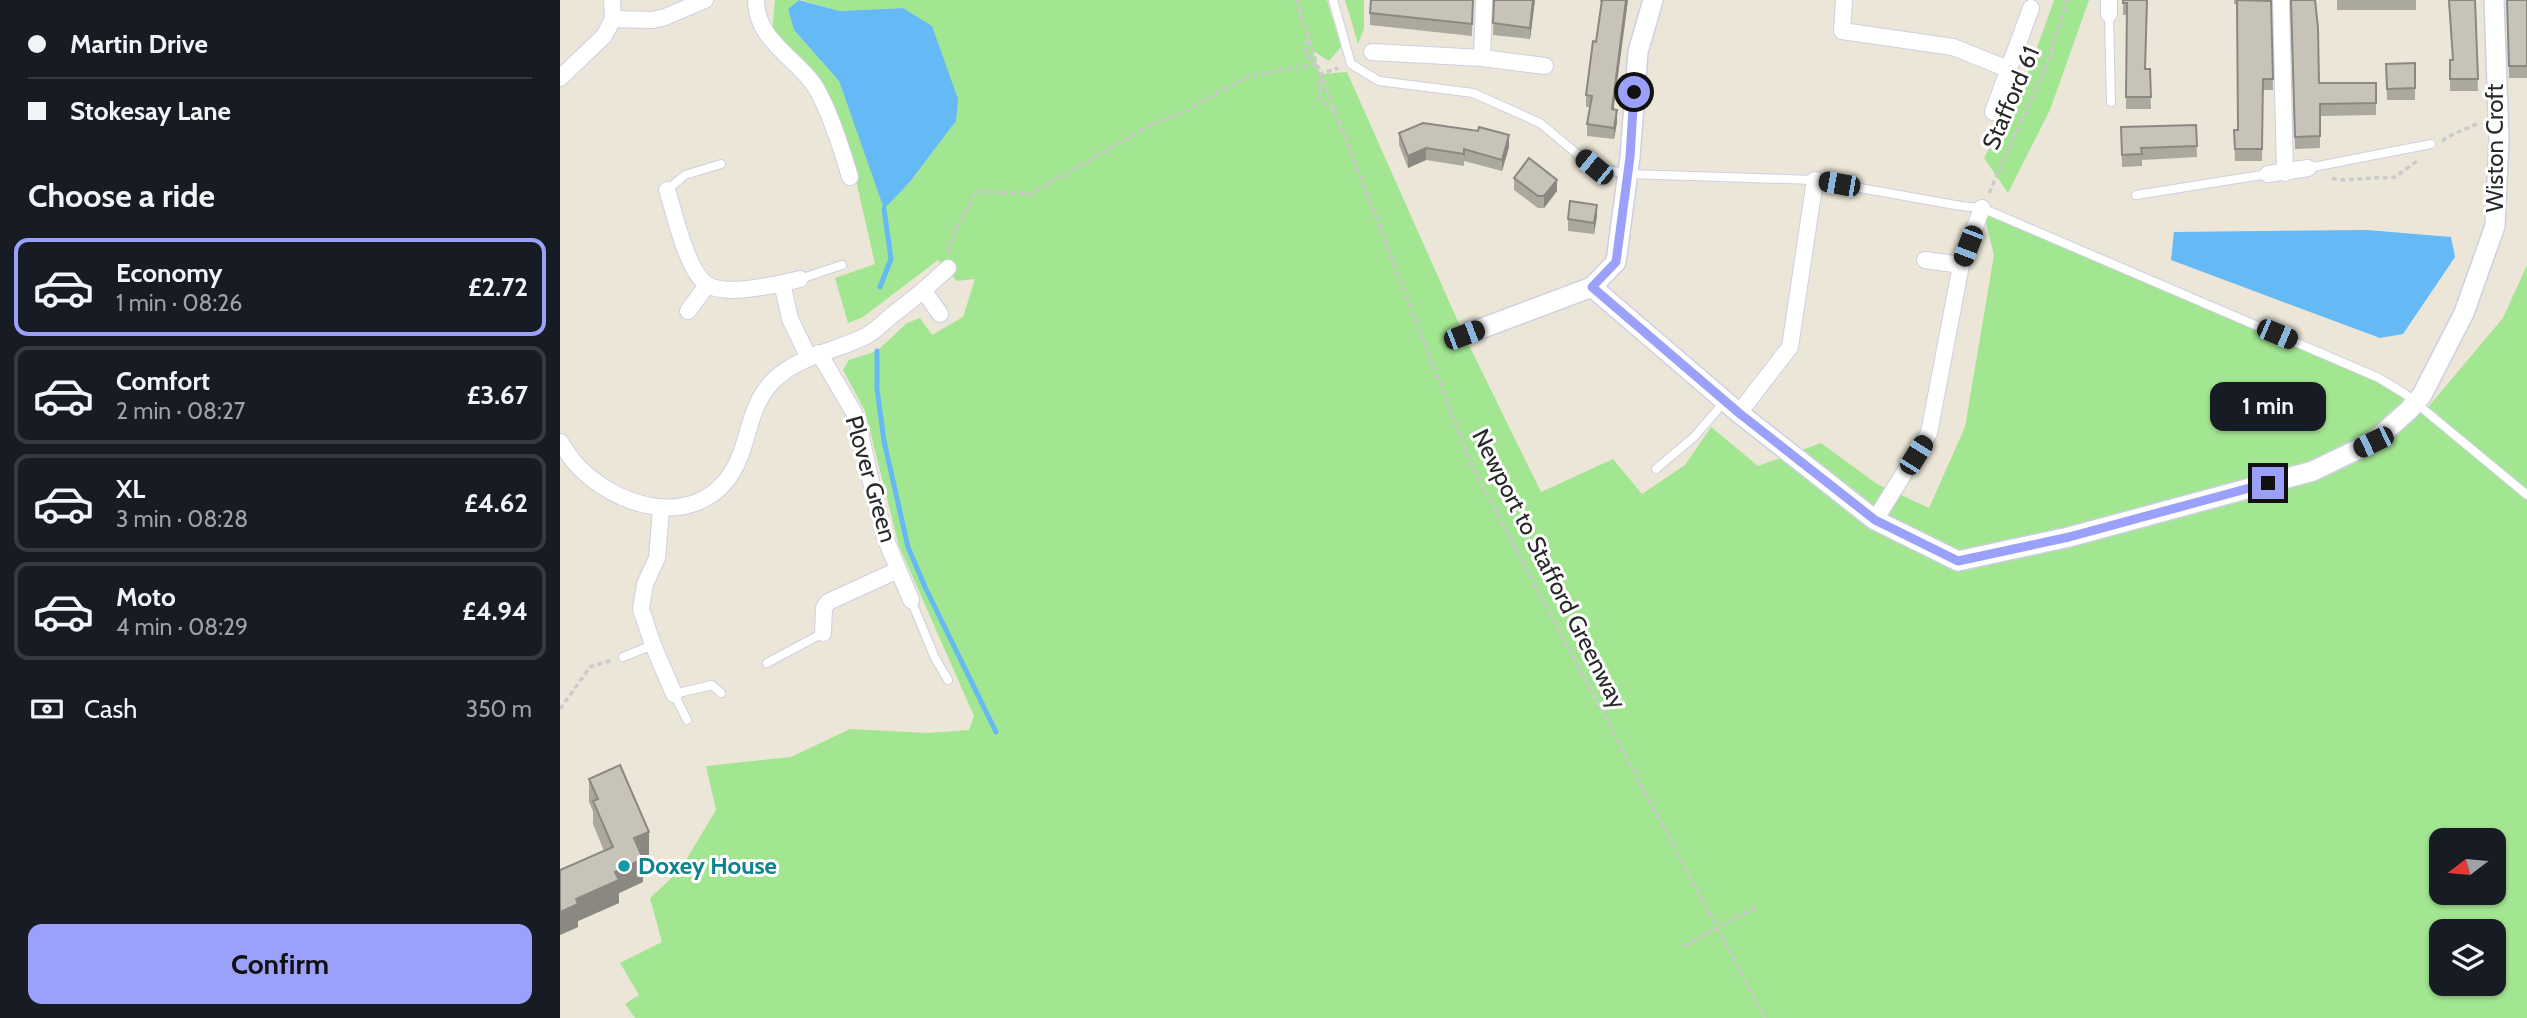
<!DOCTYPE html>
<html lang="en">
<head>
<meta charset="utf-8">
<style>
  :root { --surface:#171b24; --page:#242831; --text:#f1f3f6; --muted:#9ea1a6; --line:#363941; --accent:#9ba0fa }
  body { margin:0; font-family:Cabin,sans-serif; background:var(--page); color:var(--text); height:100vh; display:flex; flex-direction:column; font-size:26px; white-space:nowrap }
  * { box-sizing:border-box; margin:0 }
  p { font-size:23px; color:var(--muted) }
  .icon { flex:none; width:38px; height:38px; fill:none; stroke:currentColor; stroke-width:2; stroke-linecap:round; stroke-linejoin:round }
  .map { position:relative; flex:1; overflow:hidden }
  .sheet { display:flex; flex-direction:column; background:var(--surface); width:560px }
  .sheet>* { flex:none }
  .banner { display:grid; align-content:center; height:154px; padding:0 28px; background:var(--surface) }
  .needle { width:46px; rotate:254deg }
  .buttons { position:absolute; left:1869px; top:828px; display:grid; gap:14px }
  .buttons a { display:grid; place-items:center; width:77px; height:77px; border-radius:14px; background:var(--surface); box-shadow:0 2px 5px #0004; font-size:35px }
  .end { position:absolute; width:32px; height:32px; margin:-16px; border:9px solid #9ba0fa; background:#111; box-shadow:0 0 0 4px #111 }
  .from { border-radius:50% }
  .bubble { position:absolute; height:49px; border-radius:14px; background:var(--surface); box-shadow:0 2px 5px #0004; font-size:23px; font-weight:700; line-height:49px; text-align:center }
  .car { position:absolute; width:21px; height:42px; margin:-21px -10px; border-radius:9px; box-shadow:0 0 5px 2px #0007; background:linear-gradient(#222 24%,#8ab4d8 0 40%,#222 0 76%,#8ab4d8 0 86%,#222 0) }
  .banner b { display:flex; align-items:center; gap:24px; height:66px; font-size:26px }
  .banner b+b { border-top:2px solid var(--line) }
  .banner i { width:18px; height:18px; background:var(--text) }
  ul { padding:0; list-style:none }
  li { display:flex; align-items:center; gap:21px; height:98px; margin:0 14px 10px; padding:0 14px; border:4px solid var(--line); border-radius:14px }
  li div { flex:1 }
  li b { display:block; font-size:26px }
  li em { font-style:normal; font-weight:700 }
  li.selected { border-color:var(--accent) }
  li>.icon { width:63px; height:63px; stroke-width:1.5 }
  h2 { padding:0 28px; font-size:32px; line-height:84px }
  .pay { display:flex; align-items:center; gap:18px; height:77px; padding:0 28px; font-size:26px }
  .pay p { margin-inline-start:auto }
  .action { display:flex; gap:14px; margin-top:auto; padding:14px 28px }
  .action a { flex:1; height:80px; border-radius:14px; background:var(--accent); color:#111; font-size:28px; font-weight:700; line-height:80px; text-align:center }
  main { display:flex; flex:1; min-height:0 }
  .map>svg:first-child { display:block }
</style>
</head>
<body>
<main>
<section class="sheet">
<div class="banner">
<b><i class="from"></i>Martin Drive</b>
<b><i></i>Stokesay Lane</b>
</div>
<h2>Choose a ride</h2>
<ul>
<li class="selected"><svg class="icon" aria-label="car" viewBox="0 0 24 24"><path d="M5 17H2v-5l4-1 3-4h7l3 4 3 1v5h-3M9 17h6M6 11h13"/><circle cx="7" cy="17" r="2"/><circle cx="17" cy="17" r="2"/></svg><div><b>Economy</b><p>1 min · 08:26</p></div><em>£2.72</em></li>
<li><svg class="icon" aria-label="car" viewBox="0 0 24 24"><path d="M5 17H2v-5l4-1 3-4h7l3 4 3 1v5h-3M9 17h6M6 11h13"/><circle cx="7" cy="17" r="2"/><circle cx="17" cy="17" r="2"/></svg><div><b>Comfort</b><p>2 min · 08:27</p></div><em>£3.67</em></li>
<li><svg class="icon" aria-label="car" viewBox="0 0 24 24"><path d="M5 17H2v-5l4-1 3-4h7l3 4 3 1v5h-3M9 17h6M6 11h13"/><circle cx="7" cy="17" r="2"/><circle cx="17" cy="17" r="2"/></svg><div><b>XL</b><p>3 min · 08:28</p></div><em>£4.62</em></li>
<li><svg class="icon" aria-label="car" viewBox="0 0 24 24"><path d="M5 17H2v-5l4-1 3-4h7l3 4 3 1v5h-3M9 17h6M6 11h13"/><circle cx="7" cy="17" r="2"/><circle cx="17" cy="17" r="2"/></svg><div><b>Moto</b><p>4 min · 08:29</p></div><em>£4.94</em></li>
</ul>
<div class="pay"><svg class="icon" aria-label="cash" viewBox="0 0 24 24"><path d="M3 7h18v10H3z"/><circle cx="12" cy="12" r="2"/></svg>Cash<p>350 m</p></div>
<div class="action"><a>Confirm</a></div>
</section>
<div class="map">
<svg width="1967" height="1018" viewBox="0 0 1967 1018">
  <rect width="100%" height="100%" fill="#ece6d8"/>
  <path fill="#a2e691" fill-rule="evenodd" d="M215,0H239L228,9L234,30L279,81L324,208L349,183L396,121L343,8L278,11L242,0H767L781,47L769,61L753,51L760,74L787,72L904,335L981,492L1053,459L1082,494L1125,465L1151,427L1198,466L1261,443L1317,484L1369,508L1405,427L1434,255L1422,208L1819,378L1864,412L1943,318L1967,265V1018H75L65,1004L79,995L60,963L102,942L90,898L120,870L156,810L146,766L231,757L290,729L368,733L409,730L414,716L339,546L305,411L283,370L289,360L317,351L347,323L360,318L372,335L403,317L415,279L397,281L378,260L303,317L288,323L275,278L315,264L293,167L259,77L212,33ZM1881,840H1934V892H1881ZM1881,931H1934V984H1881Z
    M785,0H804V28L798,44Z
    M1494,0H1529L1490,110L1448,193L1424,158L1468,73Z"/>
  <path fill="#65b9f4" d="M239,0L279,11L343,8L372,26L398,99L396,121L349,183L324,209L279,81L234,30L228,9Z
    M1807,230L1891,237L1895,257L1843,334L1820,338L1611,260L1614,232Z"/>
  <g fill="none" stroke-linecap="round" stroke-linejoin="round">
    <path stroke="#65b9f4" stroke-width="5" d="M320,287L331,259L324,209
      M317,351V389L324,441L348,547L365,587L436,732"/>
    <defs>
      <path id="service" d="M773,0L791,64L819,81L913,93L980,123L1033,167L1068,174L1255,180L1401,206L1422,208L1819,378L1845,394L1967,495
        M1549,14L1551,102
        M1748,168L1871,144
        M107,190L125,175L161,164
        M1576,195L1708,174
        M240,279L282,265
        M1096,469L1134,437L1165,401
        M351,600L375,658L388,680
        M63,657L93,645
        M207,663L263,633
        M127,720L114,694L152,685L161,693"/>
      <path id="minor" d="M52,0L53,19
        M196,0C196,38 231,55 252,82C268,104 282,150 290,177
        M1284,0L1282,31L1393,47L1448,69
        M1549,0V14
        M1721,0L1725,173
        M812,52L922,58L985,66
        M922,58L924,0
        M0,78L44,36L53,19L93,20L105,17L145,0
        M1433,112L1471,8
        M1708,174L1748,168
        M107,190C115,214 127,273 148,285C168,297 219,284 240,279
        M1365,260L1401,265
        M222,283L230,319L249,358
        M364,291L380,314
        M128,311L147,285
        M259,353L293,411L298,424L315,500L326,540L351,600
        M1179,413L1230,347L1255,180
        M0,442C5,449 10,457 15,463C54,507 133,531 171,474C191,443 186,407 215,379C241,355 276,351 306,336C315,331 323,323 331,316C351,301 369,286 388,268
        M101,509L97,558L85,584L81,609L93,645L114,694
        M1315,520L1369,433L1401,265L1422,208
        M263,633L264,608L268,602L338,570"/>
      <path id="tertiary" d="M1032,287L1179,413L1315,520L1398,561L1509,537L1753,471L1813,442L1849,410L1862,395L1904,313L1935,226L1939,139L1934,0
        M904,335L1032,287L1056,262L1070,157L1078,52L1093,0"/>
    </defs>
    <use href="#service" stroke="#cecfe2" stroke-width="10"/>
    <use href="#minor" stroke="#cecfe2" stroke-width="18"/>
    <use href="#tertiary" stroke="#cecfe2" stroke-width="22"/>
    <path stroke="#cbcbcb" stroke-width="3.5" stroke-dasharray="5 3.5" stroke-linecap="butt" d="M736,0L757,64L911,464L1205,1018
      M747,40L745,53L755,63
      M1472,50L1489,59
      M774,111L759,98L760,74L778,68
      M1882,141L1887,137L1919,123
      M1772,178L1779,180L1835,177L1857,161
      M1429,193L1489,59L1507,0
      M389,252L391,238L417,191L470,194L591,125L621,113L689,76L757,64
      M0,709L30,667L52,660"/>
    <use href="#service" stroke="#fff" stroke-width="8"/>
    <use href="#minor" stroke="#fff" stroke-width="16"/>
    <use href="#tertiary" stroke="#fff" stroke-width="19"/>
    <path stroke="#cbcbcb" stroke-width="3.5" stroke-dasharray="5 3.5" stroke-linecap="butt" d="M1124,946L1198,906"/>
  </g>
  <path fill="#aba89e" d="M913,0L912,36L810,25V13Z
    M934,0H975L970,39L933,35Z
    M1040,0H1068L1053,109L1057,122L1054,139L1027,136V124L1030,107H1026V95L1036,42L1042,2H1040Z
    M1563,0H1587L1586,69H1590L1591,109H1566L1567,15H1563Z
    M1674,0L1711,1L1713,90H1703L1702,161H1675L1674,130H1678L1677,4H1674Z
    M1730,0L1759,83H1816V115L1760,116V148L1735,149Z
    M1777,0H1856V10H1777Z
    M1888,0H1915L1918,91H1890V60H1893Z
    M1947,0H1967V78H1949Z
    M1855,63V100H1827L1826,64Z
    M1636,125L1637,157L1582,160V166L1562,167L1561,127Z
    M839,133L949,147L942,171L904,161V166L866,160L848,168L839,145Z
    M954,178L997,191L984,208H978L954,190Z
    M1037,216L1034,234L1008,231V219Z
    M29,779L89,855L83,858V882L59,893V903L18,921V927L0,935L44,851L33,824V811L29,802Z"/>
  <path fill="#8b8881" d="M973,0H975L970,39V28Z
    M1066,0H1068L1052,121V109Z
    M1057,110V122L1054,139V128Z
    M949,135V147L942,171V160Z
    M866,148V160L848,168V156Z
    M997,180V191L984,208V196Z
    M1037,205V216L1034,234V223Z
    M89,832V855L74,861V838Z
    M83,859V882L59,893V903L18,921V927L0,935V912L16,899L55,872Z"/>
  <path fill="#c7c3b8" stroke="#8b8881" stroke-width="2" d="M811,0H913L912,24L810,13Z
    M934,0H973L970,28L933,23Z
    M1042,0H1066L1052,109L1057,110L1054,128L1027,124L1032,96L1026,95L1033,41L1036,42Z
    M1563,0H1587L1585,69H1590L1591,97H1566L1567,3H1563Z
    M1677,0L1711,1L1713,79H1703L1702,149H1675L1674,130H1678Z
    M1731,0H1755L1758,28L1759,83H1816V103L1760,104V136L1735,137Z
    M1889,0H1915L1918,79H1890V60H1893Z
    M1947,0H1967V66H1949Z
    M1855,63V88L1827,89L1826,64Z
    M863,123L918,131L919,127L949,135L942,160L904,149V154L866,148L848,156L839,133Z
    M1636,125L1637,146L1581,148L1582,154L1562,155L1561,127Z
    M969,158L997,180L984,196H978L954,178Z
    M1010,201L1037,205L1034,223L1008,219Z
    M60,765L89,832L74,838L83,859L55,872L59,880L16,899L18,904L0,912V870L53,847L33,801L38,799L29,779Z"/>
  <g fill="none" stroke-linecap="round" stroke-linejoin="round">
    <path stroke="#9ba0fa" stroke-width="9" d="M1074,92L1070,157L1056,262L1032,287L1179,413L1315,520L1398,561L1509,537L1708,483"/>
  </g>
  <circle fill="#0f9aa8" stroke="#fff" stroke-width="2.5" cx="64" cy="866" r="7"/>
  <g text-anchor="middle" stroke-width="6" stroke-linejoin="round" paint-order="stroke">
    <g font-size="24" fill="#282828" stroke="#fff">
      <text transform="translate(1451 98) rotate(-67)" y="8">Stafford 61</text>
      <text transform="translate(1935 148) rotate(-90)" y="8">Wiston Croft</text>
      <text transform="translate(311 479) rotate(74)" y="8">Plover Green</text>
      <text transform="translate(989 569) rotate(63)" y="8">Newport to Stafford Greenway</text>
    </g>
    <g font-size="24" font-weight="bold" fill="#0d838f" stroke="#fff" text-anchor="start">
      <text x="78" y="874">Doxey House</text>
    </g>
  </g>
</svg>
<div class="buttons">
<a><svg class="needle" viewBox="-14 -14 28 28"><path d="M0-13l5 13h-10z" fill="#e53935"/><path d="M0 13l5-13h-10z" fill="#9ea1a6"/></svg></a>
<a><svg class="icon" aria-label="layers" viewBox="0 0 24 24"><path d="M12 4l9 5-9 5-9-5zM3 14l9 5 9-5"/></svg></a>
</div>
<i class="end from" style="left:1074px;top:92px"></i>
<i class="end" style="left:1708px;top:483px"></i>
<div class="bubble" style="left:1650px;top:382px;width:116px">1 min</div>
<i class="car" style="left:1034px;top:167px;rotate:309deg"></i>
<i class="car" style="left:1279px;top:184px;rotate:280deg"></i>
<i class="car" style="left:1408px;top:246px;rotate:201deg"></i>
<i class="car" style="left:1717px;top:334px;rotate:113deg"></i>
<i class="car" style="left:904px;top:335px;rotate:69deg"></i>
<i class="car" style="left:1813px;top:442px;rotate:244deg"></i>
<i class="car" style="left:1356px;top:455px;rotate:32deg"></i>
</div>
</main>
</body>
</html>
